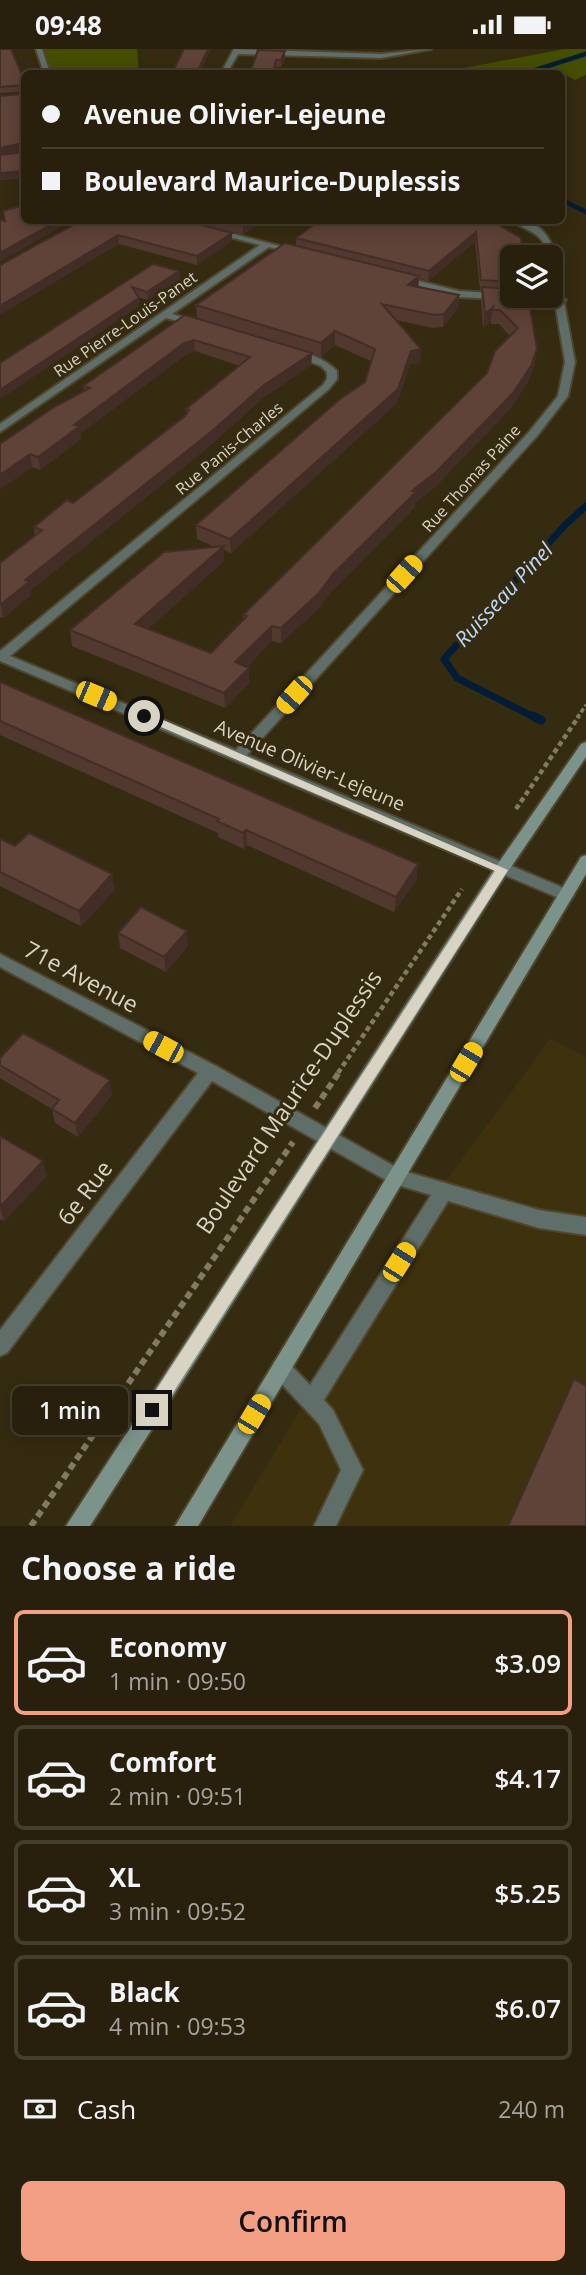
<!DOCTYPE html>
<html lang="en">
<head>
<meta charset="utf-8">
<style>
  :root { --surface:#28200c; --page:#302815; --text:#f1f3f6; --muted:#a5a39d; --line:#443e2d; --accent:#f39f84 }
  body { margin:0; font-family:"Open Sans",sans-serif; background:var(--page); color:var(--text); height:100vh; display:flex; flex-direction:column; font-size:26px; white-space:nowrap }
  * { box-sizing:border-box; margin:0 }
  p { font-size:23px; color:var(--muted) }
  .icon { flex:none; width:38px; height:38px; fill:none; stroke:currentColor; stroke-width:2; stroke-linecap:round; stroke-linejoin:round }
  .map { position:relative; height:1477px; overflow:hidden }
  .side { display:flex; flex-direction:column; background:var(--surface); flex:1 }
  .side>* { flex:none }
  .hud { position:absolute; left:21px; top:21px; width:544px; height:154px; border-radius:10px; box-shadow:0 4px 18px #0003,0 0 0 2px var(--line); display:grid; align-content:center; height:154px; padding:0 21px; background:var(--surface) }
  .tools { position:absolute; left:500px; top:196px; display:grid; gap:14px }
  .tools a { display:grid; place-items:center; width:63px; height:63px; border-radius:10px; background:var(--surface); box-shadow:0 4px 18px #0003,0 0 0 2px var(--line); font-size:35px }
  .end { position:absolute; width:32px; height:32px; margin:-16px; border:9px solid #d9d3c3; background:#111; box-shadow:0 0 0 4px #111 }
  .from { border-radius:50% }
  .bubble { position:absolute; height:49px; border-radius:10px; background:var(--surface); box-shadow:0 4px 18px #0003,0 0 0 2px var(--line); font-size:23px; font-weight:600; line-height:49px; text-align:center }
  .car { position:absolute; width:21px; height:42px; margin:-21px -10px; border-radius:9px; box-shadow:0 0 5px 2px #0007; background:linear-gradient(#f5c518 24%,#345 0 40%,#f5c518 0 76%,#345 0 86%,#f5c518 0) }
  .hud b { display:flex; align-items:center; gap:24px; height:66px; font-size:26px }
  .hud b+b { border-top:2px solid var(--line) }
  .hud i { width:18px; height:18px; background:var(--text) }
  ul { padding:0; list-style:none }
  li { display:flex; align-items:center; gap:21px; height:105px; margin:0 14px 10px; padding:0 7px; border:4px solid var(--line); border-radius:10px }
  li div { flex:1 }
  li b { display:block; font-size:26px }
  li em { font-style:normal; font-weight:600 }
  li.selected { border-color:var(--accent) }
  li>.icon { width:63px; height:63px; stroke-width:1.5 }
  h2 { padding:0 21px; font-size:32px; line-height:84px }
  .pay { display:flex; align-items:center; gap:18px; height:77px; padding:0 21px; font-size:26px }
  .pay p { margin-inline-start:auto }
  .primary-button { display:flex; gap:14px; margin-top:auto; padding:14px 21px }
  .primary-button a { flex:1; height:80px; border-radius:10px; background:var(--accent); color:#111; font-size:28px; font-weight:600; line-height:80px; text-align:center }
  .status { display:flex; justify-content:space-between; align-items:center; height:49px; padding:0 35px; background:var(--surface); direction:ltr }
  .status svg { height:19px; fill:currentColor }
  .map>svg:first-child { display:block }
</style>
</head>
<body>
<div class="status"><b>09:48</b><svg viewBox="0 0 49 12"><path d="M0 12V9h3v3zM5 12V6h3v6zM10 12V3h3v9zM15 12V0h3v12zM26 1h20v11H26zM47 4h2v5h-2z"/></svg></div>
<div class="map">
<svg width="586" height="1477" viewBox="0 0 586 1477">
  <rect width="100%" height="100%" fill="#352b10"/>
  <path fill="#3e310d" d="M550,990L586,1008V1477H230L405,1188Z"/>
  <path fill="#454d00" d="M39,0H137L139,24H47Z
    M564,0H586V26L575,31L560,23L438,24Z"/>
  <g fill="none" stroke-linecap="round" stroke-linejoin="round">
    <path stroke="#031d37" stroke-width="4.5" d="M526,24L586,5
      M562,151L586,163"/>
    <path stroke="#031d37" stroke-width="7" d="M536,669L457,629L444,610L565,476L586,457"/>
    <path stroke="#031d37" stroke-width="9" d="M533,667L541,671"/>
    <defs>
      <path id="lane" d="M397,1120L539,1161L586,1168V1186L539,1179L448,1152L324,1351L333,1361L363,1421L336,1477H314L341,1421L319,1375L274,1327L271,1320L274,1313L281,1310L288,1313L310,1336L431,1146L391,1134L388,1128L391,1122Z"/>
      <path id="street" d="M36,0H42L50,24H44Z
        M234,0L381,5L431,0L381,9L238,5L227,24H221Z
        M512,172C556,168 558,217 563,249L566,251L564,253L575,313L568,347L537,387L247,706L571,842L574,846L571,850L566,852L0,612V602L323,336L327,330V323L321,317L292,306V302C307,302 326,311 337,322V330L329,340L10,607L236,701L529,383L558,347L565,313L555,253L459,248L395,230L399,227L459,242L554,248L551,208H548C544,183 530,184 512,172Z
        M214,180L299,202L295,205L269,198L172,265L198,273V277L166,269L0,383V375L260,196L214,184Z
        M0,905L216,1017L403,1122L406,1128L403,1134L397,1136L391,1134L212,1032L7,1304L0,1307V1281L198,1024L0,918Z"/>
      <path id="secondary" d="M586,693V708L507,824L90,1477H66L497,816L581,695Z
        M586,806V825L198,1477H175L581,808Z"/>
    </defs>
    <use href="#lane" stroke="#4f462d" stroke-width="4"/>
    <use href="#street" stroke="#4f462d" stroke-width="4"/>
    <use href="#secondary" stroke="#4f462d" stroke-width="4"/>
    <path stroke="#827a64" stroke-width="3.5" stroke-dasharray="4.5 2.5" stroke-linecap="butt" d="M577,669L586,656"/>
    <path stroke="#827a64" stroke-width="4.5" stroke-dasharray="5 3.5" stroke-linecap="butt" d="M516,760L579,667
      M338,1024L462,840"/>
    <path stroke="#827a64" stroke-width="6" stroke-dasharray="7 4.5" stroke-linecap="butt" d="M315,1059L340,1022
      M31,1477L293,1093"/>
    <use href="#lane" fill="#5f6e69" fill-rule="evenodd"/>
    <use href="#street" fill="#5f6e69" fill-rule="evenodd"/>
    <use href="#secondary" fill="#7b938b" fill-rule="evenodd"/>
  </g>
  <path fill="#523930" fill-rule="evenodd" d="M0,0H11L24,31V129L0,131V47L23,45L24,43L0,44ZM24,101V103L2,106Z
    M258,1L285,9L281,18H276Z
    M5,172H186L232,184V192L197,216L119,195L87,172L64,176Z
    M188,172H264L243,185Z
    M492,172L513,208V247L535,314L529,331L511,359L436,437L415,454V458L333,541L319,559L281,594L272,592L247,618L249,619V634L225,659L72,597L70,581L215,498L197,490L196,476L365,333L371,312L335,296L321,308L312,305L311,316L264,348L212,395L31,541V546L3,569L0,568V514L35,487L34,478L73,454L186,365V360L240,317L195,302L184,307L81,384V390L40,421L32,418L0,440L84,342L83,337L197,269L196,256L296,196V189ZM475,193L480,241H482L481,252L483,279L491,272V275H499L510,287L487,324L243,566V571L211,604L148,580L224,512V501L231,504L397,354L410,315L420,314L396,271L433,279L443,278L458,259L459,246L418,238L419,229L428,232Z
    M153,215L179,222L180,230L148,251L138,248L139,257L0,350Z
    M0,633L417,830L394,863L247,796L244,800L218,788V784L0,686Z
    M0,790L15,797L115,841L81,877L0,837Z
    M118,884L188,897L166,923L120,899Z
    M0,1009L112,1046L78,1088L55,1074L52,1060L0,1029Z
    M0,1087L47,1127L4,1172L0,1170Z"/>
  <path fill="#422e27" d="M208,0H211L200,24H197Z
    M285,2V9L281,18V11Z
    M23,94L24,101L0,106V99Z
    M24,122V129L0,131V124Z
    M57,172H88L64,176L0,213V204Z
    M251,172H264L243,185V177Z
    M476,183L475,193L428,232L429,222Z
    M232,184V192L197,216V207Z
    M118,186L119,195L0,266V257Z
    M179,222L180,230L148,251L147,243Z
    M419,227L418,240L408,236Z
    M459,246L458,259L443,278L444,265Z
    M139,249V257L0,350V341Z
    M493,258L491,272L483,279L485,265Z
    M335,282V296L321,308V294Z
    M194,291L195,302L184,307L81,384V390L40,421L38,408L74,376L183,295Z
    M421,300L420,314L410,315L397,354L231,504L230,490L411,302Z
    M537,300L535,314L529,331L511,359L436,437L415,454V458L333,541L319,559L281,594V579L412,442Z
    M312,304L311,316L264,348L212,395L31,541V546L3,569L1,556L25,531L264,336Z
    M30,405L32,418L0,440V426Z
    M224,497V512L137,590L135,575Z
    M272,577V592L236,629L235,613Z
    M249,619V634L225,659L224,644Z
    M246,781L247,796L244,800L243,784Z
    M418,815L417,830L394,863L396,848Z
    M112,825L115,841L81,877L79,862Z
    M187,882L188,897L166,923L164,908Z
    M110,1031L112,1046L78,1088L75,1074Z
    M43,1112L47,1127L4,1172L0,1158Z"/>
  <path fill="#5f4238" stroke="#422e27" stroke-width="2" d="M0,0H11L24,31V36L0,38Z
    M184,0H208L197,24H172Z
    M258,1L285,2L281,11H276L273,24H250Z
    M103,21L104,24H76V23Z
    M24,39V101L23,94L0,99V47L23,45Z
    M24,103V122L0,124V106Z
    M24,156V172H57L0,204V171L5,172L3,162Z
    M87,172H186L232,184L197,207L118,186L0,257V216L71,177Z
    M221,172H251L243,177Z
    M319,172H492L521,189L523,208H513V233L481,231L476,183L429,222L296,189Z
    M285,194L419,227L408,236L459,246L444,265L434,266L382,255L421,300L411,302L398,340L230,490L196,476L340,350L365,333L375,300L335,282L321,294L196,256Z
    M153,215L179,222L147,243L132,238L139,249L0,341V314Z
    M482,238L513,240V247H528L537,300L531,317L513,344L437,422L412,442L416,443L333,525L319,544L281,579L272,577L235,613L249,619L224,644L70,581L164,503L224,497L135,575L211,604L247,567L243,566L487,324L495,302L518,279L500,261H492L493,258L485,265Z
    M185,266L312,304L264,336L212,382L25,531L29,533L0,556V514L42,481L34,478L67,451L73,454L185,367L189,361L186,360L250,308L194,291L183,295L74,376L80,377L38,408L30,405L0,426V395L54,358L90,339L83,337Z
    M0,633L418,815L396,848L246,781L243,784L217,772L219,770L0,672Z
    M29,784L112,825L79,862L0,823V790L15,797Z
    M141,858L187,882L164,908L118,884Z
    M23,984L110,1031L75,1074L52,1060L59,1051L0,1016V1009Z
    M0,1087L43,1112L0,1158Z
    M574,1330L586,1337V1477H508Z"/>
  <path fill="#d9d3c3" d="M140,664H147L508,821L158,1367L152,1369L147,1367V1355L495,822L140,669Z"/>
  <g text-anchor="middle" stroke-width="6" stroke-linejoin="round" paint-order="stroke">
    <g font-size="16" fill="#d9d3c3" stroke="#352b10">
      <text transform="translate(125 275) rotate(-35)" y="6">Rue Pierre-Louis-Panet</text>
      <text transform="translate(229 399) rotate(-40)" y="6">Rue Panis-Charles</text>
      <text transform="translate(471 429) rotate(-48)" y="6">Rue Thomas Paine</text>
    </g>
    <g font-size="19" fill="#d9d3c3" stroke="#352b10">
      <text transform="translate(310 716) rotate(23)" y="7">Avenue Olivier-Lejeune</text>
    </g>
    <g font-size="21" font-style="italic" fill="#bdd8f7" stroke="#352b10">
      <text transform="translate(504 546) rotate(-47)" y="7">Ruisseau Pinel</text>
    </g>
    <g font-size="23" fill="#d9d3c3" stroke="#352b10">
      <text transform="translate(81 928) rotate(28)" y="8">71e Avenue</text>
      <text transform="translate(289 1053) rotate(-56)" y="8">Boulevard Maurice-Duplessis</text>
      <text transform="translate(85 1144) rotate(-53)" y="8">6e Rue</text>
    </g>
  </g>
</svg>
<div class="tools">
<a><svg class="icon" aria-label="layers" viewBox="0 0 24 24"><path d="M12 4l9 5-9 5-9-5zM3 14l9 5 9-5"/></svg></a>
</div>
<i class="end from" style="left:144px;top:667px"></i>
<i class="end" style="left:152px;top:1361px"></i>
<div class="bubble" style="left:12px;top:1337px;width:116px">1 min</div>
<i class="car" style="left:404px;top:525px;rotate:42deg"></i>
<i class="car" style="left:294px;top:646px;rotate:222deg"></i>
<i class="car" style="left:96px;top:647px;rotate:113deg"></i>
<i class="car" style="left:163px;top:998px;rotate:298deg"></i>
<i class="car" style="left:466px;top:1013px;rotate:31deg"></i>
<i class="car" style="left:399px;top:1213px;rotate:32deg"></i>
<i class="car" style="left:254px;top:1365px;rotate:31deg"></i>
<div class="hud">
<b><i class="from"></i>Avenue Olivier-Lejeune</b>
<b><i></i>Boulevard Maurice-Duplessis</b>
</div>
</div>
<section class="side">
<h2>Choose a ride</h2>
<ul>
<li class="selected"><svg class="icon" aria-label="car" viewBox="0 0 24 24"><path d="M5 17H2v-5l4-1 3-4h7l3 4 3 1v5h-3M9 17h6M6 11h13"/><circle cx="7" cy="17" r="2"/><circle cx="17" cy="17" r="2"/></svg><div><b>Economy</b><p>1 min · 09:50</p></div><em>$3.09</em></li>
<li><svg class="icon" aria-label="car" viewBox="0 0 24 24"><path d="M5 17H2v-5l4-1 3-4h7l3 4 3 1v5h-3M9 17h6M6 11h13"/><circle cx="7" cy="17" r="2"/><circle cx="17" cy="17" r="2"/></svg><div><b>Comfort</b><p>2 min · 09:51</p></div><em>$4.17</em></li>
<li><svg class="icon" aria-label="car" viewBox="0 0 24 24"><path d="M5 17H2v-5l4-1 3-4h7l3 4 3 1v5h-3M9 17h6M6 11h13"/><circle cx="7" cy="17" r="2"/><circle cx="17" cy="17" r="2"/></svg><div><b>XL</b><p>3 min · 09:52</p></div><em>$5.25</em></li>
<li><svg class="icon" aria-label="car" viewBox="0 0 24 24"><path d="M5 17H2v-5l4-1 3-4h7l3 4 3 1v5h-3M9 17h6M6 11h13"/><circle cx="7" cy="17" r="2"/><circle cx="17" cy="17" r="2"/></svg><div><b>Black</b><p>4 min · 09:53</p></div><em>$6.07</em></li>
</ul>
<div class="pay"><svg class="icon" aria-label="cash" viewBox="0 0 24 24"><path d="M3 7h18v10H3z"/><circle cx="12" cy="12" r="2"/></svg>Cash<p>240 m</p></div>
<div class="primary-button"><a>Confirm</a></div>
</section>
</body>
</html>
